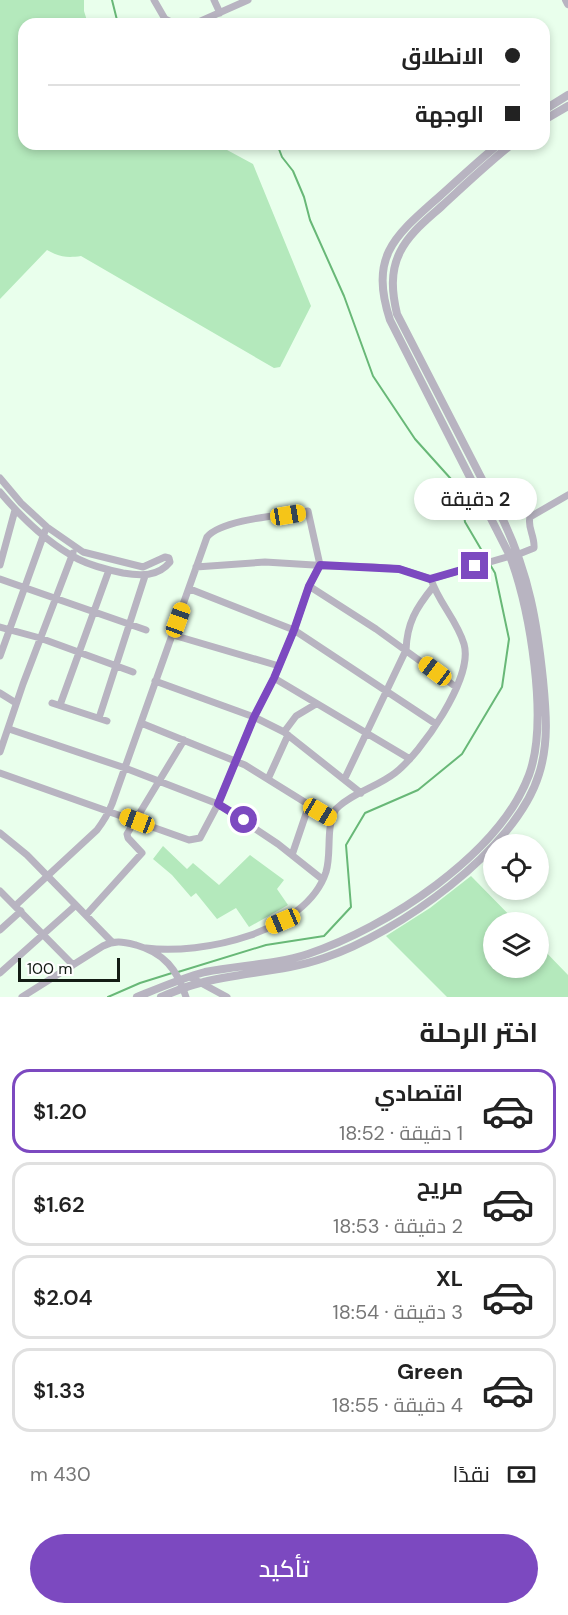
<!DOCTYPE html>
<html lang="ar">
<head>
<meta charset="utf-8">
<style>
  :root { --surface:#fff; --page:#f6f6f6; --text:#222; --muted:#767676; --line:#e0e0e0; --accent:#7c49c0 }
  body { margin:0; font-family:"DM Sans",Cairo,sans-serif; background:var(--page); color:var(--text); direction:rtl; height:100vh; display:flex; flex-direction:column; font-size:22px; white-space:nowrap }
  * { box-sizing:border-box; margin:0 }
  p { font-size:20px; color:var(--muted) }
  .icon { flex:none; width:33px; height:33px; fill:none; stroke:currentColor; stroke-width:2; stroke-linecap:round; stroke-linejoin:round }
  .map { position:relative; height:997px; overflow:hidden; direction:ltr }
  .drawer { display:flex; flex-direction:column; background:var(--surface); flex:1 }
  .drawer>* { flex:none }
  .banner { position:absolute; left:18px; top:18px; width:532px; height:132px; border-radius:18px; box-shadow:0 3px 9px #0003; direction:rtl; display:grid; align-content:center; height:132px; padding:0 30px; background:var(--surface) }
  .tools { position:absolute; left:483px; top:834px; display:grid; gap:12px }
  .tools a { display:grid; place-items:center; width:66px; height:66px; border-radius:50%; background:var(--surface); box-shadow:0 3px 9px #0003; font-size:30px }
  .scale { position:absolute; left:18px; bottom:15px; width:102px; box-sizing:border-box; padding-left:6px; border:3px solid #131c14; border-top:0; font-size:16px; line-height:21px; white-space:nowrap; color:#131c14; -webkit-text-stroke:4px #fff; paint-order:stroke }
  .end { position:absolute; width:27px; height:27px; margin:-14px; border:8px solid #7c49c0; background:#fff; box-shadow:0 0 0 3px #fff }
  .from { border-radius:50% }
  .bubble { position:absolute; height:42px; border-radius:21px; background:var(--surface); box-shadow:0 3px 9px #0003; font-size:20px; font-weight:600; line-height:42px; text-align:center; direction:rtl }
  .car { position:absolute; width:18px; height:36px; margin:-18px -9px; border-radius:8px; box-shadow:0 0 4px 2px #0007; background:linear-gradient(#f5c518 24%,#345 0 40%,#f5c518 0 76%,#345 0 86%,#f5c518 0) }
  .banner b { display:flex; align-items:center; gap:21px; height:57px; font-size:22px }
  .banner b+b { border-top:2px solid var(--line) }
  .banner i { width:15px; height:15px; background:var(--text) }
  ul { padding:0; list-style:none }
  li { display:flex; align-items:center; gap:18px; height:84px; margin:0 12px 9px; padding:0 18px; border:3px solid var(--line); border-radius:18px }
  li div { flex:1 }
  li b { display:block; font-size:22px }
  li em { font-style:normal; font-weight:600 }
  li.current { border-color:var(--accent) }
  li>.icon { width:54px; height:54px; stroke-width:1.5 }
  h2 { padding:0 30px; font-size:27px; line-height:72px }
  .pay { display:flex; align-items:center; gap:15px; height:66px; padding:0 30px; font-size:22px }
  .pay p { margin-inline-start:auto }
  .primary-button { display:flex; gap:12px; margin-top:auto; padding:12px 30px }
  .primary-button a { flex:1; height:69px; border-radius:36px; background:var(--accent); color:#fff; font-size:24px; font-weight:600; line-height:69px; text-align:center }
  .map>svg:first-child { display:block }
</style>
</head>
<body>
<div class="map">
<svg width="568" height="997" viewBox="0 0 568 997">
  <rect width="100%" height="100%" fill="#e9ffec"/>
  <path fill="#b4e9bc" d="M0,0H84V11L88,24H24V144H216L253,164L311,306L280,367L274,368L81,256C67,258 59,257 47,250L0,299Z
    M163,846L187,869L193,863L219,885L250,855L284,880L277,889L288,905L249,927L236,908L217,919L196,893L191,897L172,875L153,859Z
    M471,876L516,922H494V968H538L539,945L568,975V997H447L386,936L430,908Z"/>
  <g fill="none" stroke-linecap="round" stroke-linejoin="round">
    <path stroke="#68b877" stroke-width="2" d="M112,0L118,24
      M178,972L266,945L324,936L351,907L346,845L365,813L418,790L462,754L502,687L509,639L495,573L465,522L460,489L415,439L373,376L344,296L310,220L304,197L293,171L282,157L277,144
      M108,997L140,983L172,973"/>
    <path stroke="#b8b4c1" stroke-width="7" d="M154,0L165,19L175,24
      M214,0L220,13
      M194,24L248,0
      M0,478L21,503L47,527L83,552L143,567L165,557L169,558L170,562C158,577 140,576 123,573C108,570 92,566 78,559C49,544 21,517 0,492
      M519,554L534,548C535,536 527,527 530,517L568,495
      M0,565L15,510
      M0,579L146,630
      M431,579L510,556
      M309,586L376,629L456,687
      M190,589L294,630L436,724
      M0,627L40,638L133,672
      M173,635L279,666
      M0,656L45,531
      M274,678L410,759
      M155,681L254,717L284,732L361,793
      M0,693L16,703
      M52,703L107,721
      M60,705L109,570
      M99,718L145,576
      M141,723L245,765L332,819
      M9,729L125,768L218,804L278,844L322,879
      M284,732L296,716L316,704
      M0,752L23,684L73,553
      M0,773L189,840L200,838L218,804L254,717L274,678L294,630L309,586L320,565L308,511C284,515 222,519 207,537L112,804C108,814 103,822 97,830L15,906
      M345,778L406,650C407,623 416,608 433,587
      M268,779L288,735
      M0,833L27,855L112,942
      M292,855L309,805
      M0,891L73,965
      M86,915L142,853L128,838L127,834L184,740
      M0,930L21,911
      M146,948C202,955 306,933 326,872C332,852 325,828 336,809C352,793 377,787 395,773C421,753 474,678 464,644C457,620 438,602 431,579L400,569L373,567L330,566L265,562L196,567
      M0,973L76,905
      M190,977L227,997
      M22,997L103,946C115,940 123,942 136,945C164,953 177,969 186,997"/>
    <path stroke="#b8b4c1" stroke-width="8" d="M566,0L568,4
      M544,110L568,95
      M544,120L568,106
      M137,997C159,988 182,978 205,972C239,965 275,965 308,954C386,928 499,855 529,775C549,721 530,610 510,556L390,320C369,255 395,236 440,196C460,178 479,160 499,144
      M161,997C174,992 186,986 200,983C241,972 284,972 324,958C397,934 516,850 539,774C549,743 546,711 543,680C537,621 529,576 504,522L397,314C392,293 390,272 400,252C410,232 428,219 443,205C466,184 488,163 512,144"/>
  </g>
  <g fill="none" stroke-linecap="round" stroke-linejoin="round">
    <path stroke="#7c49c0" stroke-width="8" d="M244,820L218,804L254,717L274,678L294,630L309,586L320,565L399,569L430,579L475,566"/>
  </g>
</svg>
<div class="tools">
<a><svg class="icon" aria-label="locate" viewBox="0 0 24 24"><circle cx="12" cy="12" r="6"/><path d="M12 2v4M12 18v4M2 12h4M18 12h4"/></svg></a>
<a><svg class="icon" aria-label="layers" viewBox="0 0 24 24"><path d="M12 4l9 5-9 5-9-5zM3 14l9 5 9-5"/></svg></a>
</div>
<div class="scale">100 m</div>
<i class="end from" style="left:244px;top:820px"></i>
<i class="end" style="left:475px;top:566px"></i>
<div class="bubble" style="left:414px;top:478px;width:123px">2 دقيقة</div>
<i class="car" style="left:288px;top:515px;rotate:81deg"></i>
<i class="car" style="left:178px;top:620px;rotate:20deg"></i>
<i class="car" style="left:435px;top:671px;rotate:307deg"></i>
<i class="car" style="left:320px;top:812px;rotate:121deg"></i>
<i class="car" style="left:137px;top:821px;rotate:291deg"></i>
<i class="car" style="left:283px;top:921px;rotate:247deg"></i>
<div class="banner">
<b><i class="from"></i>الانطلاق</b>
<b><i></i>الوجهة</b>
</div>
</div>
<section class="drawer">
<h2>اختر الرحلة</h2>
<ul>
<li class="current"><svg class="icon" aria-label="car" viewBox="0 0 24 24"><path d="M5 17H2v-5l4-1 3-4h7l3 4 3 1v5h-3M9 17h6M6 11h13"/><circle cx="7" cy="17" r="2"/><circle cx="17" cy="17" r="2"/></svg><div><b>اقتصادي</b><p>1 دقيقة · 18:52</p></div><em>$1.20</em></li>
<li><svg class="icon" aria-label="car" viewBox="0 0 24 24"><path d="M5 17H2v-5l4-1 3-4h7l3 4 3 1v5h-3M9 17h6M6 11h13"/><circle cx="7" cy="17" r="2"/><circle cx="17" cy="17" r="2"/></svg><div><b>مريح</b><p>2 دقيقة · 18:53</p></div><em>$1.62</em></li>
<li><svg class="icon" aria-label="car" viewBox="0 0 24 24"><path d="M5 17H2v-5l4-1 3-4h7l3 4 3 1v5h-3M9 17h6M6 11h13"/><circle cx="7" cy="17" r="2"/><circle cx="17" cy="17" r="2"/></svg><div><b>XL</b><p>3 دقيقة · 18:54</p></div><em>$2.04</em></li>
<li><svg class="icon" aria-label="car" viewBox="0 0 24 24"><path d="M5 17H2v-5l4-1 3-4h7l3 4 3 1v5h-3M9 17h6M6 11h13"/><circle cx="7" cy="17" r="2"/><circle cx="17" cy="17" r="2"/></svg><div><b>Green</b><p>4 دقيقة · 18:55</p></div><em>$1.33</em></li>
</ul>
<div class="pay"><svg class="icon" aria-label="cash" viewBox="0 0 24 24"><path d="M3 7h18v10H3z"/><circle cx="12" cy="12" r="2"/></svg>نقدًا<p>430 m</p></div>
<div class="primary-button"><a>تأكيد</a></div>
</section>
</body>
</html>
